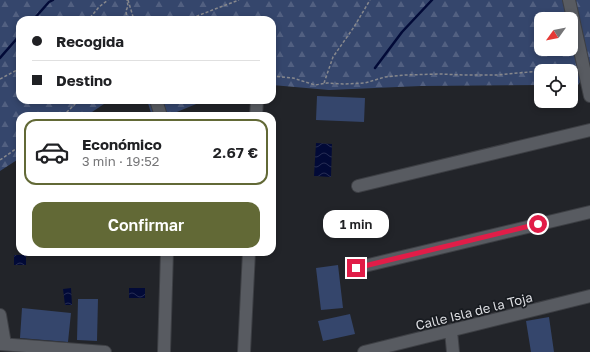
<!DOCTYPE html>
<html lang="es">
<head>
<meta charset="utf-8">
<style>
  :root { --surface:#fff; --page:#f2f2f2; --text:#202124; --muted:#757577; --line:#e0e0e0; --accent:#626936 }
  body { margin:0; font-family:"Golos Text",sans-serif; background:var(--page); color:var(--text); height:100vh; display:flex; flex-direction:column; font-size:15px; white-space:nowrap }
  * { box-sizing:border-box; margin:0 }
  p { font-size:13px; color:var(--muted) }
  .icon { flex:none; width:22px; height:22px; fill:none; stroke:currentColor; stroke-width:2; stroke-linecap:round; stroke-linejoin:round }
  .map { position:relative; flex:1; overflow:hidden }
  .drawer { position:absolute; left:16px; top:112px; width:260px; height:144px; display:flex; flex-direction:column; background:var(--surface); border-radius:12px; box-shadow:0 2px 6px #0003 }
  .drawer>* { flex:none }
  .hud { position:absolute; left:16px; top:16px; width:260px; height:88px; border-radius:12px; box-shadow:0 2px 6px #0003; display:grid; align-content:center; height:88px; padding:0 16px; background:var(--surface) }
  .needle { width:26px; rotate:237deg }
  .controls { position:absolute; left:534px; top:12px; display:grid; gap:8px }
  .controls a { display:grid; place-items:center; width:44px; height:44px; border-radius:8px; background:var(--surface); box-shadow:0 2px 6px #0003; font-size:20px }
  .end { position:absolute; width:18px; height:18px; margin:-9px; border:5px solid #e11d48; background:#fff; box-shadow:0 0 0 2px #fff }
  .from { border-radius:50% }
  .bubble { position:absolute; height:28px; border-radius:12px; background:var(--surface); box-shadow:0 2px 6px #0003; font-size:13px; font-weight:600; line-height:28px; text-align:center }
  .hud b { display:flex; align-items:center; gap:14px; height:38px; font-size:15px }
  .hud b+b { border-top:1px solid var(--line) }
  .hud i { width:10px; height:10px; background:var(--text) }
  ul { padding:7px 0 0; list-style:none }
  li { display:flex; align-items:center; gap:12px; height:66px; margin:0 8px 6px; padding:0 8px; border:2px solid var(--line); border-radius:12px }
  li div { flex:1 }
  li b { display:block; font-size:15px }
  li em { font-style:normal; font-weight:600 }
  li.on { border-color:var(--accent) }
  li>.icon { width:36px; height:36px; stroke-width:1.5 }
  .action { display:flex; gap:8px; margin-top:auto; padding:8px 16px }
  .action a { flex:1; height:46px; border-radius:12px; background:var(--accent); color:#fff; font-size:16px; font-weight:600; line-height:46px; text-align:center }
  .map>svg:first-child { display:block }
</style>
</head>
<body>
<div class="map">
<svg width="590" height="352" viewBox="0 0 590 352">
  <defs>
    <pattern id="forest-firs" width="22" height="20" patternUnits="userSpaceOnUse"><rect width="22" height="20" fill="#35466c"/><path d="M5 1l3.5 6h-7zM16 11l3.5 6h-7z" fill="#526081"/></pattern>
    <pattern id="water-waves" width="16" height="10" patternUnits="userSpaceOnUse"><rect width="16" height="10" fill="#020a37"/><path d="M0 5q4-4 8 0t8 0" fill="none" stroke="#262d54"/></pattern>
  </defs>
  <rect width="100%" height="100%" fill="#222429"/>
  <path fill="url(#forest-firs)" fill-rule="evenodd" d="M0,0H590V68L578,85H571V71H541V85L421,86L329,90L272,85V20H20V100H110L86,116H20V158L0,171ZM541,19H571V49H541Z
    M147,100H206L167,116H152Z"/>
  <path fill="#35466c" d="M317,96L365,98L364,122L316,120Z
    M338,265L343,308L321,310L316,268Z
    M78,299H98L97,341L77,340Z
    M22,308L71,313L68,342L20,338Z
    M350,314L355,334L323,341L318,321Z
    M549,317L554,352H531L526,321Z"/>
  <path fill="url(#water-waves)" d="M316,143L332,144L331,177L314,176Z
    M14,255H26V265H14Z
    M71,288L72,305H65L63,289Z
    M129,288H145V298H129Z"/>
  <g fill="none" stroke-linecap="round" stroke-linejoin="round">
    <path stroke="#020a37" stroke-width="2.5" d="M33,20L49,2L53,0
      M0,58L20,35
      M375,68L402,32L432,0"/>
    <defs>
      <path id="minor" d="M569,0L590,96
        M156,100L161,116
        M256,116L257,100
        M358,186L590,130
        M356,268L590,212
        M0,315L5,344
        M451,331L453,352
        M0,344L105,352
        M164,352L167,252
        M244,352L249,252
        M364,352L590,296"/>
    </defs>
    <use href="#minor" stroke="#3d3f44" stroke-width="14"/>
    <path stroke="#87888d" stroke-width="1.5" stroke-dasharray="3 2" stroke-linecap="butt" d="M128,0L134,20
      M86,20L89,19L99,7L108,0
      M127,20L126,11L128,6L127,0
      M187,20L215,9L239,0
      M272,76L293,78L315,85L327,83L343,84L365,83L385,77L405,75L440,74L463,75H497L550,70L573,67
      M0,79L19,69L20,68
      M324,83L333,57L354,27L370,0
      M63,116L79,100
      M0,160L20,146"/>
    <use href="#minor" stroke="#585b61" stroke-width="12"/>
  </g>
  <g fill="none" stroke-linecap="round" stroke-linejoin="round">
    <path stroke="#e11d48" stroke-width="5" d="M356,268L538,224"/>
  </g>
  <g text-anchor="middle" stroke-width="3.5" stroke-linejoin="round" paint-order="stroke">
    <g font-size="13" fill="#dddee2" stroke="#181b20">
      <text transform="translate(474 311) rotate(-14)" y="5">Calle Isla de la Toja</text>
    </g>
  </g>
</svg>
<div class="controls">
<a><svg class="needle" viewBox="-14 -14 28 28"><path d="M0-13l5 13h-10z" fill="#e53935"/><path d="M0 13l5-13h-10z" fill="#757577"/></svg></a>
<a><svg class="icon" aria-label="locate" viewBox="0 0 24 24"><circle cx="12" cy="12" r="6"/><path d="M12 2v4M12 18v4M2 12h4M18 12h4"/></svg></a>
</div>
<i class="end from" style="left:538px;top:224px"></i>
<i class="end" style="left:356px;top:268px"></i>
<div class="bubble" style="left:323px;top:210px;width:66px">1 min</div>
<div class="hud">
<b><i class="from"></i>Recogida</b>
<b><i></i>Destino</b>
</div>
<section class="drawer">
<ul>
<li class="on"><svg class="icon" aria-label="car" viewBox="0 0 24 24"><path d="M5 17H2v-5l4-1 3-4h7l3 4 3 1v5h-3M9 17h6M6 11h13"/><circle cx="7" cy="17" r="2"/><circle cx="17" cy="17" r="2"/></svg><div><b>Económico</b><p>3 min · 19:52</p></div><em>2.67 €</em></li>
</ul>
<div class="action"><a>Confirmar</a></div>
</section>
</div>
</body>
</html>
